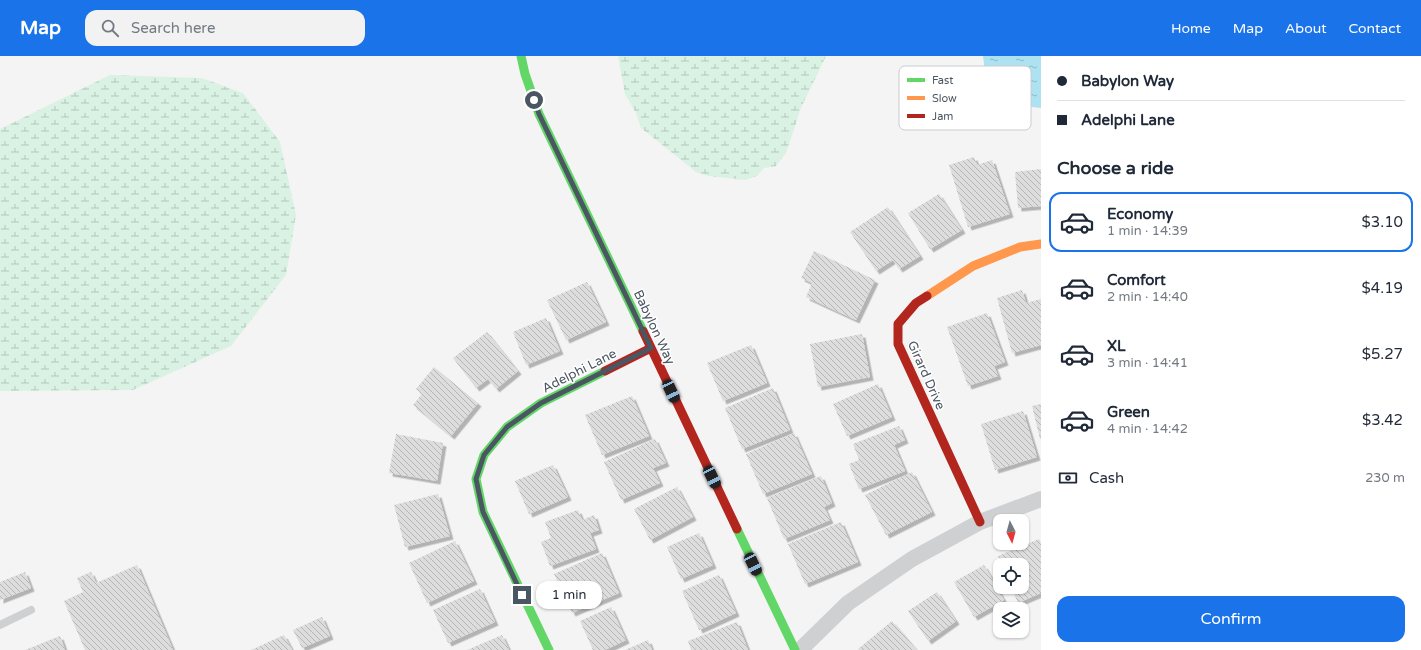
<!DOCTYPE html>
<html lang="en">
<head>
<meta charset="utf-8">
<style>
  :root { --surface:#fff; --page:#f2f2f3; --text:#1f2937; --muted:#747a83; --line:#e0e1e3; --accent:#1a73e8 }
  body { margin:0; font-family:"Varela Round",sans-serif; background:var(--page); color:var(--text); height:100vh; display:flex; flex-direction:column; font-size:15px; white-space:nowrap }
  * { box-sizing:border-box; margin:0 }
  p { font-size:13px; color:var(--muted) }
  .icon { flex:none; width:22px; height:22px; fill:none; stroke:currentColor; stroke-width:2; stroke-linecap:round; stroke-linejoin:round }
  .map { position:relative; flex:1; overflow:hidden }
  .panel { display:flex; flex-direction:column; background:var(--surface); width:380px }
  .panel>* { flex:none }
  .banner { display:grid; align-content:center; height:88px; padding:0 16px; background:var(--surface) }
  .needle { width:26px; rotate:174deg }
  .tools { position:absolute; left:993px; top:458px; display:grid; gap:8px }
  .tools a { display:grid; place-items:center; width:36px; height:36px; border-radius:8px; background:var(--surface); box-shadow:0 1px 3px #0004; font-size:20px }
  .end { position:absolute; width:18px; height:18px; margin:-9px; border:5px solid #4a5661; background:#fff; box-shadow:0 0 0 2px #fff }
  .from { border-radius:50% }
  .bubble { position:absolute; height:28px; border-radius:12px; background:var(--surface); box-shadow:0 1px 3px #0004; font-size:13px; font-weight:600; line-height:28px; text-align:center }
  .car { position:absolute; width:12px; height:24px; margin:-12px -6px; border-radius:5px; box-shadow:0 0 3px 1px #0007; background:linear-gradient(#222 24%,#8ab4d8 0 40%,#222 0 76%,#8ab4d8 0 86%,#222 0) }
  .banner b { display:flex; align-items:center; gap:14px; height:38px; font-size:15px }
  .banner b+b { border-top:1px solid var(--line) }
  .banner i { width:10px; height:10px; background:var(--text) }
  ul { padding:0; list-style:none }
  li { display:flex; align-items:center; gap:12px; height:60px; margin:0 8px 6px; padding:0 8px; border:2px solid transparent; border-radius:12px }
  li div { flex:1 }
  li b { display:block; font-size:15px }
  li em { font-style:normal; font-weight:600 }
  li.on { border-color:var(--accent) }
  li>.icon { width:36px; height:36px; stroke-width:1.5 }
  h2 { padding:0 16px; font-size:18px; line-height:48px }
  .pay { display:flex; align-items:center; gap:10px; height:44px; padding:0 16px; font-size:15px }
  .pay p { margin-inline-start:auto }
  .action { display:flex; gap:8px; margin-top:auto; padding:8px 16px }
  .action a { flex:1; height:46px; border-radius:12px; background:var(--accent); color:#fff; font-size:16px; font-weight:600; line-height:46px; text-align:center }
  header { display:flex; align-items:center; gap:24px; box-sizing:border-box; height:56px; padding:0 20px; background:var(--accent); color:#fff }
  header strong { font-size:19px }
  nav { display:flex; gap:22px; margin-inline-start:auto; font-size:14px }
  .search { width:280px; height:36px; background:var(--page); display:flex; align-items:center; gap:10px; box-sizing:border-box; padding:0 14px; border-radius:12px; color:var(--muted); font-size:15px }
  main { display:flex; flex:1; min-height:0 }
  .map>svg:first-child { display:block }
</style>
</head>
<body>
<header>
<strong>Map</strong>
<div class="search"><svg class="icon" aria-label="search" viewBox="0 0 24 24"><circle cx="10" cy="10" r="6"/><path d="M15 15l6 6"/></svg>Search here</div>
<nav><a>Home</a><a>Map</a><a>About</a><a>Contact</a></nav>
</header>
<main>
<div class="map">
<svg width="1041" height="594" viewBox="0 0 1041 594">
  <defs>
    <pattern id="wetland-marsh" width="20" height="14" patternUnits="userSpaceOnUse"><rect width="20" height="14" fill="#d9f2e3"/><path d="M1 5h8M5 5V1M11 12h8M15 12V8" fill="none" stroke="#b2c7bb"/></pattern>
    <pattern id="water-ripples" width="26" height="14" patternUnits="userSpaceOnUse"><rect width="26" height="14" fill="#aee2f0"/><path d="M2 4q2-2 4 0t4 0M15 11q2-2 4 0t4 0" fill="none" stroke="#90bac6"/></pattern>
    <pattern id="building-back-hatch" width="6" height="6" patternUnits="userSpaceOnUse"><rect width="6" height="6" fill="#ddddde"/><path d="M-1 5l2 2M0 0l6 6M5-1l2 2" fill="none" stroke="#b5b6b7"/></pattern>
    <filter id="shadow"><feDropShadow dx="3.5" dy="3.5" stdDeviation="0" flood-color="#0004"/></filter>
  </defs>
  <rect width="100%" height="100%" fill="#f4f4f4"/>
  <path fill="url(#wetland-marsh)" d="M618,0H826L801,52L786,97L776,110L764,112L757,120L745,124L708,120L696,116L641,72L636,57L625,38Z
    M110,19L202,22L243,37L280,86L296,159L286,219L231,290L133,334L0,335V73Z"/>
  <path fill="url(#water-ripples)" d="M983,0H1041V52L1013,49L987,30Z"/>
  <path fill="url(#building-back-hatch)" filter="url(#shadow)" d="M974,101L977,109L992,104L1010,158L968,171L949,109Z
    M1041,113V150L1018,152L1015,116Z
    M939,138L962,174L930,193L908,157Z
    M888,151L920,200L899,213L893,204L876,215L850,176Z
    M814,195L875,224L856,264L806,241L812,227L801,222Z
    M587,226L606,266L566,284L547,244Z
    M1022,234L1026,247L1041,243V289L1012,297L997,242Z
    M987,257L1005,306L994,310L998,320L968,330L947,271Z
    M546,262L560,295L526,309L513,276Z
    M487,276L518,315L496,333L488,323L476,332L453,302Z
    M862,278L870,321L818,331L810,288Z
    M751,289L767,327L723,345L707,307Z
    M434,311L478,347L451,380L413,349L422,338L416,333Z
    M878,328L892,361L847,380L833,348Z
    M773,332L790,374L742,393L725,352Z
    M632,340L649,380L602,399L585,359Z
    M1041,348V383H1040L1032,350Z
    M1023,355L1037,401L995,414L981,368Z
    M899,370L905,384L894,389L905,415L859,433L849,408L859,404L853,388Z
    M794,377L812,418L763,438L746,398Z
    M396,378L443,387L437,425L389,417Z
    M655,383L666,407L653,412L660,427L621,444L604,406Z
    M553,409L568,441L529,458L515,425Z
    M912,416L932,456L886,479L865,439Z
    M821,420L832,447L824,451L830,464L784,483L767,442Z
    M677,431L693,461L650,484L634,453Z
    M438,438L450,480L405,491L394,449Z
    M578,454L582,464L594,459L599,474L590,477L596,493L550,510L541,486L551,482L545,466Z
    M841,466L858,506L805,528L788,488Z
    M699,477L713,509L681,523L667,491Z
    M1039,483L1041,487V537L1018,547L1011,531H1022V509H1002L998,500Z
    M455,485L474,525L427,547L409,507Z
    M602,497L619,537L572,557L554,518Z
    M137,509L173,594H85L64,545L83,536L77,522L91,516L96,527Z
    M984,509L1004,544L974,561L954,526Z
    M25,516L31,532L0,544V526Z
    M719,519L736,557L699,574L682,535Z
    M480,533L495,566L448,587L433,554Z
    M937,536L956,565L928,585L908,555Z
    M611,551L626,584L605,594H593L580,565Z
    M322,561L330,580L302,592L293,574Z
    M892,565L917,594H859L858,593Z
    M737,566L748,594H691L688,585Z
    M284,579L292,594H251Z
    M502,579L509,594H467Z
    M60,580L65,594H25Z
    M648,584L652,594H625Z"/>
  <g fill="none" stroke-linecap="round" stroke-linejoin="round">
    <path stroke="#ced0d2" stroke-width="8" d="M0,569L31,554"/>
    <path stroke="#ced0d2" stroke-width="16" d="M800,594L848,547L912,503L980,466L1041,443"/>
    <path stroke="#63d668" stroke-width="9" d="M521,0L525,18L539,58L643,275
      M737,473L795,594
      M549,594L483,456L476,423L484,399L507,371L541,347L605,315"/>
    <path stroke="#ff974d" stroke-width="9" d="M927,240L973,210L1020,191L1041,188"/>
    <path stroke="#b3261e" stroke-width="9" d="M927,240L916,247L898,268V288L980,466
      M643,275L737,473
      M605,315L651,292"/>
  </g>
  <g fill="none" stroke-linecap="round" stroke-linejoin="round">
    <path stroke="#4a5661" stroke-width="5" d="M522,539L483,456L476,423L484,399L507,371L541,347L651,292L539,58L534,44"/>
  </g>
  <g text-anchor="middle" stroke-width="3" stroke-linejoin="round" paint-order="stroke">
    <g font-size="13" fill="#4a5661" stroke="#fff">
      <text transform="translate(655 271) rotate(65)" y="5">Babylon Way</text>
      <text transform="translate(579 314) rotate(-27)" y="5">Adelphi Lane</text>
      <text transform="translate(927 319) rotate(66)" y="5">Girard Drive</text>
    </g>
  </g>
  <rect x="899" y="10" width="132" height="64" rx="6" fill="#fff" stroke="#c9ccd0" stroke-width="1"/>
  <rect x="907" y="22" width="18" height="4" fill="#63d668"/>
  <rect x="907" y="40" width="18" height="4" fill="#ff974d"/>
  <rect x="907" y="58" width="18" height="4" fill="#b3261e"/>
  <g font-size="11" fill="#4a5661">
    <text x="932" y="28">Fast</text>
    <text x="932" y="46">Slow</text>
    <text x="932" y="64">Jam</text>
  </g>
</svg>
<div class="tools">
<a><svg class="needle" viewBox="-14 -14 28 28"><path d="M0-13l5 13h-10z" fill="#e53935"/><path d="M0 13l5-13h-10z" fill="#747a83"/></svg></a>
<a><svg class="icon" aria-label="locate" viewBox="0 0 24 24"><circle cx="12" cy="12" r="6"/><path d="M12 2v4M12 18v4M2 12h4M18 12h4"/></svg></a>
<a><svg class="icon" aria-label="layers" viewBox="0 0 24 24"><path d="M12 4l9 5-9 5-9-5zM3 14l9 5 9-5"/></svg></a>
</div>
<i class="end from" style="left:534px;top:44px"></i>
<i class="end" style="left:522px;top:539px"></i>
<div class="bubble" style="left:536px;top:525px;width:66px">1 min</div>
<i class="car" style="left:671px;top:335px;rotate:155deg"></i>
<i class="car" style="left:712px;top:421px;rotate:154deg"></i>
<i class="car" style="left:753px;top:508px;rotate:154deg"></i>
</div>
<section class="panel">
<div class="banner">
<b><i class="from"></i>Babylon Way</b>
<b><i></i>Adelphi Lane</b>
</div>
<h2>Choose a ride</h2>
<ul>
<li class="on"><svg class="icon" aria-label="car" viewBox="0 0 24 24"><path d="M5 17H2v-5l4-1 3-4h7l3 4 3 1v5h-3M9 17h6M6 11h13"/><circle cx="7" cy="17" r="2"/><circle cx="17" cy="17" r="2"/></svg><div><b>Economy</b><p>1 min · 14:39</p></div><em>$3.10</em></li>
<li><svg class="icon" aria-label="car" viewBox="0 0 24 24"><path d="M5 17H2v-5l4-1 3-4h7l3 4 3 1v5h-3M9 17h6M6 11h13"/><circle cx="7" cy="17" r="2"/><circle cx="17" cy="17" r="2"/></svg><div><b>Comfort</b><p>2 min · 14:40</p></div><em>$4.19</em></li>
<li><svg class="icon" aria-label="car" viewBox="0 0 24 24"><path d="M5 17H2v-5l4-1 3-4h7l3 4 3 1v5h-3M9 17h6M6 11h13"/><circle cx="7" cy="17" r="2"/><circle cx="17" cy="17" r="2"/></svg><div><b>XL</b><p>3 min · 14:41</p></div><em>$5.27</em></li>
<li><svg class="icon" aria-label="car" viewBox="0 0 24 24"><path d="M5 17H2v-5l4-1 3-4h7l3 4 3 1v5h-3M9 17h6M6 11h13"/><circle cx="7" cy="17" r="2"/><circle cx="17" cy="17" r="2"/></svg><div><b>Green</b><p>4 min · 14:42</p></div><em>$3.42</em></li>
</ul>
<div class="pay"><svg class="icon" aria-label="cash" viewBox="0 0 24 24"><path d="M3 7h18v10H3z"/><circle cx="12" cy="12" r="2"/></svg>Cash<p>230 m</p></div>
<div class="action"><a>Confirm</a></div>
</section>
</main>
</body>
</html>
